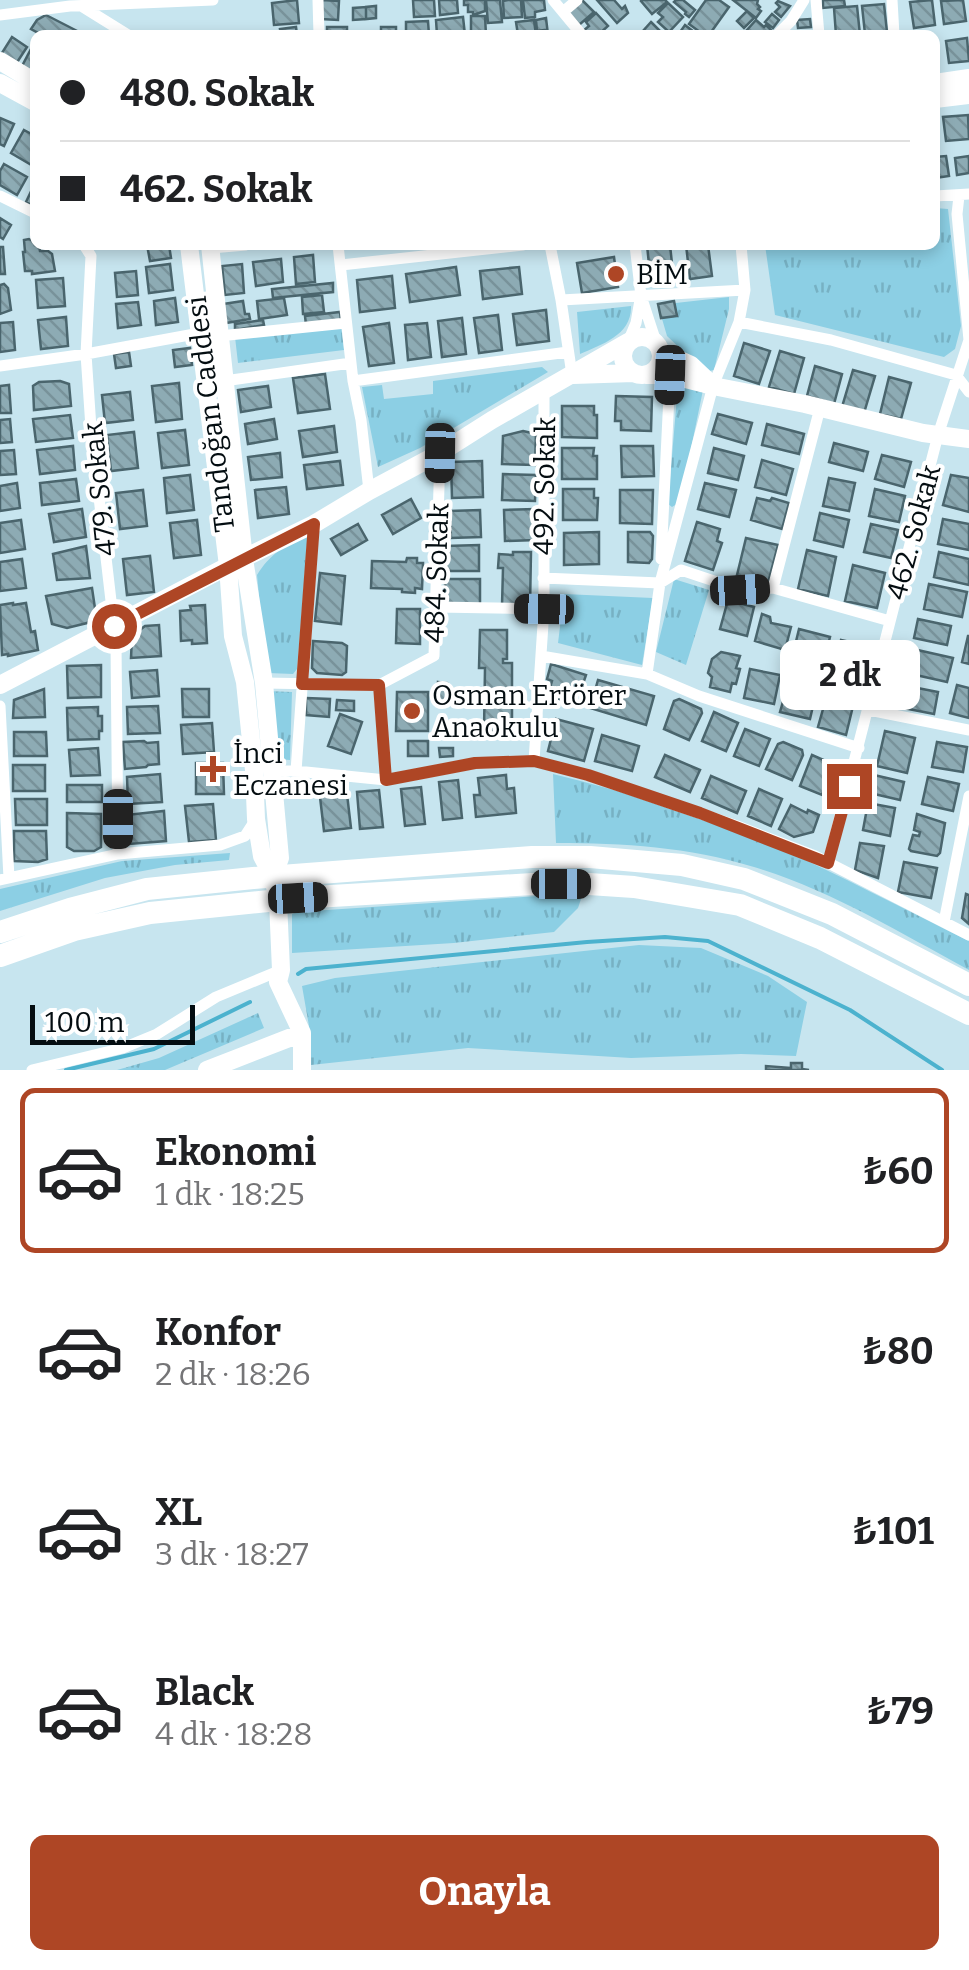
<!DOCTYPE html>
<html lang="tr">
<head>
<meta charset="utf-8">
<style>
  :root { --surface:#fff; --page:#f6f6f6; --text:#202124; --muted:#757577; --line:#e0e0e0; --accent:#ae4625 }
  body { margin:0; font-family:Bitter,serif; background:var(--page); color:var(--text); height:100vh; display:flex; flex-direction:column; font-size:38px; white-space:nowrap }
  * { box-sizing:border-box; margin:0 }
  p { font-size:32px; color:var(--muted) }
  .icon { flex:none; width:55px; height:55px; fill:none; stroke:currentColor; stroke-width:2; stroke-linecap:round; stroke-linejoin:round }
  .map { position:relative; height:1070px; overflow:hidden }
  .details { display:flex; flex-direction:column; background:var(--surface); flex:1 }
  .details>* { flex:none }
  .guide { position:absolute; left:30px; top:30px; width:910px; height:220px; border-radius:15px; box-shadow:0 5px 15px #0003; display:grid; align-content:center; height:220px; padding:0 30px; background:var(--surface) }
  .scale { position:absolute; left:30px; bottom:25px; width:165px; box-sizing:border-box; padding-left:10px; border:5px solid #040d11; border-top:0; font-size:28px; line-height:35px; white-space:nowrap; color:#040d11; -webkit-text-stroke:8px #fff; paint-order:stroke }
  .end { position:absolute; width:45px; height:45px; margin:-22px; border:12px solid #ae4625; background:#fff; box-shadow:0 0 0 5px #fff }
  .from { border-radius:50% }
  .bubble { position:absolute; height:70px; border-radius:15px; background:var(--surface); box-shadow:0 5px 15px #0003; font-size:32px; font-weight:700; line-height:70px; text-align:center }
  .car { position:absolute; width:30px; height:60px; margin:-30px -15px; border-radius:12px; box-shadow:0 0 8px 2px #0007; background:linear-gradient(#222 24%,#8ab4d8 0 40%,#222 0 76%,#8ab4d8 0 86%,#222 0) }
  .guide b { display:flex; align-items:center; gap:35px; height:95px; font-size:38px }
  .guide b+b { border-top:2px solid var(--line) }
  .guide i { width:25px; height:25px; background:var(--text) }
  ul { padding:18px 0 0; list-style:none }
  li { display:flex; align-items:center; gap:30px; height:165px; margin:0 20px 15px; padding:0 10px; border:5px solid transparent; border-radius:15px }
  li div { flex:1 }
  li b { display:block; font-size:38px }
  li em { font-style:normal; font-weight:700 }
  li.selected { border-color:var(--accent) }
  li>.icon { width:90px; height:90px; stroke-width:1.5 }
  .cta { display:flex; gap:20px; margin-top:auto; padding:20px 30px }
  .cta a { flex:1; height:115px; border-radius:15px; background:var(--accent); color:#fff; font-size:40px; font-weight:700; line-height:115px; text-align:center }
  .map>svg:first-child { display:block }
</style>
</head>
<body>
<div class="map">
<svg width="969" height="1070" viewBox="0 0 969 1070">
  <defs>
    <pattern id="grass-tufts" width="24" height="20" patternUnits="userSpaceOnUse" patternTransform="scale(2.5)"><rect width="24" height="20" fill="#8ccfe4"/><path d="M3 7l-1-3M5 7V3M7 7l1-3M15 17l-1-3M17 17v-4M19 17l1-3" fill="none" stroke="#77b1c3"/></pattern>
    <pattern id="building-back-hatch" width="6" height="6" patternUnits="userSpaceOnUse" patternTransform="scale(2.5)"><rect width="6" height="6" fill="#8dabb4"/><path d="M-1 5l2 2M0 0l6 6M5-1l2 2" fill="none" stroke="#78929a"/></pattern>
  </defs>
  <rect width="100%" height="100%" fill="#c7e5ef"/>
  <path fill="url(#grass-tufts)" d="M935,208L948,209L961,326L955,349L944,357L775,315L765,245H935Z
    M729,297V309L714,370L705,372L667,336L658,305Z
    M631,306C632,335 602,344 580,354L577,312Z
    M341,325L344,350L238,363L235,337Z
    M542,367L548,372L420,448L378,467L362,387L382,385L384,399L433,394V381Z
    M678,384L703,390L680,502L672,507L668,504Z
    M308,535L297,669L293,674L268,673L266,671L257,575C270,554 285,545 308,535Z
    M674,579L709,590L686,665L656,652Z
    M564,594L653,598L642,665L558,643Z
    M266,691L292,692L290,760L272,759Z
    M553,774C628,792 702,816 774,846C840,875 904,909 969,941V970C899,932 830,890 754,867C688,847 624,843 556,843Z
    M230,853L229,860L175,865L105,878L0,911V889L122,861Z
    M583,893L578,908L554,932L454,943L292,953V914L297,912Z
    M639,945L701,948L768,976L807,1002L796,1056L741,1054L631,1058L468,1048L311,1065L309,1026L302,986L335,978Z
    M258,1013L264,1028L165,1070H117L159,1058Z"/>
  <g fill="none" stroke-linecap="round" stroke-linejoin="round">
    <path stroke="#4cb2ce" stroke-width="4" d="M298,974L306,969L587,942L665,937L708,941L850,1010L942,1070
      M66,1070L154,1049L250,1002"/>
  </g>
  <path fill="url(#building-back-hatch)" stroke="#4a656d" stroke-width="2.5" d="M297,0L299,23L274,25L272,3Z
    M322,0L339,1L338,20L321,19Z
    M413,0H434L435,16L414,17Z
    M439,0H457L458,13L440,15Z
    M464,0H485V11L473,15V12H468V5H464Z
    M486,0H500L502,22L488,23Z
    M508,0H521L522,17L504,18L503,1Z
    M523,0H544L545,10L535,12V17L525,18Z
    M582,0L594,12L579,25L568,12Z
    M597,0H614L622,9L625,6L628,13L617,23Z
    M642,0H665L667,2L652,14L641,1Z
    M676,0H683L695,10L689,17L685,14L686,12L674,2Z
    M706,0H719L729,7L709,35H704L689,24Z
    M733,0H758L757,4L760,7L758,9L761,11L756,18Z
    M823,0H844L845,6L823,8Z
    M932,0L935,25L914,28L910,2Z
    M963,0L966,21L944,24L941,1Z
    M778,1L790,6L781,17L775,12L780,7L776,3Z
    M668,3L683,17L669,32L658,22L663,17L658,13Z
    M884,4L887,32L865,34L862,6Z
    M376,6V18L366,19V7Z
    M857,6L860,35H836L834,8Z
    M366,7V19L353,20V8Z
    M747,11L754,18L744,28L737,21Z
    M596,13L608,26L598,35H587L583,31L589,26L586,22Z
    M772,14L779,20L773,28L765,22Z
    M46,15L85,35H42L31,29L37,20Z
    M471,16H485L486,35H471Z
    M463,17L465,35H437L436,20Z
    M546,18L548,35H545V30L537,31L536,20Z
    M810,19L811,27L798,28L797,20Z
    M534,20L536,35H518L516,22Z
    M756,20L764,27L766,25L771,30L767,35H752L747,30Z
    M428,21L429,35H406V22Z
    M651,22L664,35H647L643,31Z
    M685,25L698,35H678Z
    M296,27L297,35H281L280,29Z
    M327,27H347V35H327Z
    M381,27H396V35H381Z
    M12,37L27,47L14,67L0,56Z
    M967,38L969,61L949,63L946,41Z
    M32,47L35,49V75L21,68Z
    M968,115L969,139L946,141L943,117Z
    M0,118L14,124L4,146L0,144Z
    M24,130L35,136L33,166L11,153Z
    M946,156L949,176L935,178V157Z
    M969,156V173L957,175L955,158Z
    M4,164L27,177L17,195L0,185V171Z
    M35,183V207L26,202Z
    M0,218L11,225L3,239L0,237Z
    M29,239L35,242V245H39L40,251H48L52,254L55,271L32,274V271H25L23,252H25L24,240Z
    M147,245H169L171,258L150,261Z
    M647,245H670L674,282L651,284Z
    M686,245H708L712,276L690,279Z
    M0,247H3L5,274H0Z
    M313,255L315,282L296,284L294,257Z
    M614,257L618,287L582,293L577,263Z
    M281,259L283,282L256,286L253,262Z
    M170,264L173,290L149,293L146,267Z
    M242,264L244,293L225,295L222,266Z
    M456,267L460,295L410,302L406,274Z
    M519,267L522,294L483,299L480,271Z
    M136,271L138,295L117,297L115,273Z
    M392,276L395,308L360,312L357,280Z
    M63,278L65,306L38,308L36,280Z
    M333,283V292L273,298L272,289Z
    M4,284L8,288L11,310L0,314V285Z
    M322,295L324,312L303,314L302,297Z
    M175,298L178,322L156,325L154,301Z
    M284,298L287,315L259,319L257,301Z
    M243,301L245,314H249L250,319L226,323L223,304Z
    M674,301L677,316L661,318L658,304Z
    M138,302L141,325L118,328L116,304Z
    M546,310L549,341L517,345L513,314Z
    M340,312L341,321L306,325L305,316Z
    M498,315L502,350L479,353L474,318Z
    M66,317L68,346L41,349L38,320Z
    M462,318L466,354L442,357L438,321Z
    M263,320L264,325L235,330V324Z
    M13,322L15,350L0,352V323Z
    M389,323L394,363L369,366L363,327Z
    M427,323L431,357L408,360L405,325Z
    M744,343L770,351L759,384L734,376Z
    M190,348L192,365L175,367L173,350Z
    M780,351L804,358L794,394L769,387Z
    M129,352L131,366L116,368L114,354Z
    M815,366L842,374L834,404L807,396Z
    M853,370L875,376L864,413L842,407Z
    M325,374L330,409L298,413L293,378Z
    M889,377L911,383L901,419L880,414Z
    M60,381L69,384L71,406L34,410L33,386L39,382Z
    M179,383L182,419L156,422L152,386Z
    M9,385L11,413H0V386Z
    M268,386L271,407L241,412L238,390Z
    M130,392L133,420L105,423L102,395Z
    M616,396L652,397L651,431L621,430V421H615Z
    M562,406H594V415H597V438L562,437Z
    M718,414L752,423L746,444L712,434Z
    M70,415L73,438L36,442L33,419Z
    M10,419L12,442L0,443V420Z
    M274,419L277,439L248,444L245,424Z
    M767,424L804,434L799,454L762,445Z
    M334,426L337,452L303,457L299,431Z
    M185,430L189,465L162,468L158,433Z
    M523,431L536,434L535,465L502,464L503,436Z
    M134,432L138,468L111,471L107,435Z
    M834,443L868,452L863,471L829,462Z
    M73,446L75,470L40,474L37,450Z
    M621,446H653L654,476L622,477Z
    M562,448H594L593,456H597V479H562Z
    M714,448L744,456L738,480L708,473Z
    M14,450L16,474L0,475V451Z
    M280,453L282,477L251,480L248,457Z
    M882,455L911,462L904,487L875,479Z
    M762,460L793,469L786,495L755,487Z
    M340,461L343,485L307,489L304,465Z
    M482,461L483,497L452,498L451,462Z
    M503,474L536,475L535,501L502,500Z
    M190,475L194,510L167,513L164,478Z
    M951,475L969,478V512L943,505Z
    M829,478L855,483L849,511L823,506Z
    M76,479L79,501L42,505L40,483Z
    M17,483L20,508L0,511V486Z
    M705,483L736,490L729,517L698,509Z
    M286,487L289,514L258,518L255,490Z
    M563,489H594V498H598L597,520H563Z
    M875,489L905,496L899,522L869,516Z
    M143,490L147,526L120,529L116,493Z
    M620,490H653L652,524L620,523Z
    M757,498L770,501L772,498L789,503L782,529L751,520Z
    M411,499L421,518L393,534L382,515Z
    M82,509L86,537L54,542L49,514Z
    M535,509L536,540L505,541L504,510Z
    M480,510L481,537L451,538L450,511Z
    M820,513L849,520L843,547L814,540Z
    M943,519L969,524V550L938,544Z
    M21,520L25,549L0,553V523Z
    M197,520L201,555L174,558L170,523Z
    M697,522L720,529L717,541L722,543L713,570L685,561Z
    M358,524L367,540L341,555L331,539Z
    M871,524L898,530L891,558L864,552Z
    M599,532V564L564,565V533Z
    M628,532H650L653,536L652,559L649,563L628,562Z
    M746,538L778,545L768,583L737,575Z
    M479,545V571H446V546Z
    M86,546L90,578L57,580L53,554Z
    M807,550L836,557L828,596L798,589Z
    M513,552H531L530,607L502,606L503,568H498L499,554L513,555Z
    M939,552L969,559V585L934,577Z
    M150,556L154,592L127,595L123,559Z
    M407,558H417V563H423L422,589L415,588V593L402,592V589L371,588L372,561L406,562Z
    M22,559L26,588L0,591V562Z
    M853,565L885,573L877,608L845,601Z
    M320,573L345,576L341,624L315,621Z
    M445,579H480V605H445Z
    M929,584L967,592L962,617L924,609Z
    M92,588L96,615L87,623L67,628L52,624L46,596Z
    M728,600L754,607L747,636L720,629Z
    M13,603V605L26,603L31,632L35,631L38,650L8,656V654L2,655L0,605Z
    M205,605L207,643L192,644V640L181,641L180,611L191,610L190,606Z
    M397,609H420V644L396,643Z
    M762,614L770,617L771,623L791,627L785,650L755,641Z
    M918,619L951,626L947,645L914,638Z
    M159,625L161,656L131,658L132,636L145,626Z
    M799,629L830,637L823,665L792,658Z
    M480,630H507V659H503V663H512V723H509V731H484L485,668H479Z
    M968,636H969V664L962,662Z
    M841,640L868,646L859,682L832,675Z
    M313,641L342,643L347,646L346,672L342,675L317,673L312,668Z
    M913,649L953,658L947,682L907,673Z
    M721,652L740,656L736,668L740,669L736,684L732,683L730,692L710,687L712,677L708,673L712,659Z
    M551,664L586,675L581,690L578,689L575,699L569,698L568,702L550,696L551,692L549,691L552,681L547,679Z
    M101,665V697L68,698L67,666Z
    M750,669L780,675L774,704L744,698Z
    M157,670L159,696L132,698L130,672Z
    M598,680L654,696L646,725L590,708Z
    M438,682L447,683L446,703H437Z
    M794,682L813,687L816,693L810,719L780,712L788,684Z
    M897,684L938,692L934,714L893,706Z
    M957,685L969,688V718L950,713Z
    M44,689L45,717L13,718L14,700Z
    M182,689H209V717H183Z
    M397,692H428V731H396Z
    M827,695L854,702L846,735L818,727Z
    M306,698L330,699L329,717L306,715Z
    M679,699L701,709L702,713L689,740L664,729L674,701Z
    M337,700L354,701V711L336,710Z
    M158,706L160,733L128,734L127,707Z
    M98,707V716H102V731H99V739L68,740L67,708Z
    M714,712L738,723L726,751L702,741Z
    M340,714L362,722L351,754L328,746Z
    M556,719L593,729L584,761L548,751Z
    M212,723L214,752L183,754L181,725Z
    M745,729L770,739L759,766L734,756Z
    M885,731L915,738L907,773L877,766Z
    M14,732H46L47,756H14Z
    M602,735L639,746L632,771L595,761Z
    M144,741L147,743L158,742L159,764L148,765L146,767L125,769L123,742Z
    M408,741H428V756H408Z
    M783,742L802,750L803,755L792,780L766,769L778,744Z
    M937,742L967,747L963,772L932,767Z
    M98,748L100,775L71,776L69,750Z
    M439,748H453V756L440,757Z
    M665,755L700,770L690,792L655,777Z
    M812,755L835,765L822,795L800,786Z
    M196,763H223L224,794H196Z
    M13,765H45V791H13Z
    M160,774L162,802L128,804L127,777Z
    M506,775L507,789L514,788L516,813L476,817L474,795H480L478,778Z
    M874,775L904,782L900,800L870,793Z
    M711,776L746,791L737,813L702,798Z
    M928,777L959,784L953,811L922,804Z
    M458,780L462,818L443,820L439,782Z
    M67,785H102V802H67Z
    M421,787L425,824L405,826L401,789Z
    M759,789L782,799L771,826L748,816Z
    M379,790L383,827L360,829L357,792Z
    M347,794L351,828L324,831L320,797Z
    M15,799H47V825H16Z
    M868,803L895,808L890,836L863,830Z
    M213,804L216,840L189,842L185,806Z
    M791,805L807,813L808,810L819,815L813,832L794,837L779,829Z
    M164,811L166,841L129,844L126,815Z
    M67,813L101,814V847L94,851H74L67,847Z
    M917,814L945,823L940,853L937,856L911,851L909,849L913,835L919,836L920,832L914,830Z
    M14,831H46L47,859L38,862L14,861Z
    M860,843L884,846L878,878L855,870Z
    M904,862L937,868L931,898L898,892Z
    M966,894L969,895V924L962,918Z
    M791,1063H802V1069L809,1070H766V1066L791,1068Z"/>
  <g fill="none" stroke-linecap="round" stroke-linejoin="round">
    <path stroke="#fff" stroke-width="11" d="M318,0L319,35
      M553,0L582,35
      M816,0L819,35
      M892,0L894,35
      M83,7L128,35
      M563,12L577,0
      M0,15L70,6L213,0
      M777,35L791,21L804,0
      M0,196L35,213
      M935,196L969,194
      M84,245L91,256L86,354L91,428L116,644L118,854
      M338,245L353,381L361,420L369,491
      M550,245L561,300L745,290
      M635,245L641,296L657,345
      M211,248L246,245
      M341,265L523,245
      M561,300L572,375
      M739,322L831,340L956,375L969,392
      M219,336L346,323
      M628,342L636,323L640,300
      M0,366L86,354L200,333
      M224,381L351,363
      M353,381L568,352
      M661,559L670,375
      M543,578L660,583L681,570L741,590L773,588L890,621
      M773,588L820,408
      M437,607L544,609
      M541,656L647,674L699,696L859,748
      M647,674L660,583L713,386L739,322L745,290L741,245
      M264,683L379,685
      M0,706L9,878
      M869,710L969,730
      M534,761L544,609V390
      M271,771H296L386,780L475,763L534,761L588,775L737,826L815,856L969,935
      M296,771L314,524
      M386,780L379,685L434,656L440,453
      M828,863L938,435L969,340L957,214L959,196
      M0,880L118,854L220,845L245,836L256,819
      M944,922L969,796
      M32,1070L123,1048L157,1034L216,997L281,970"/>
    <path stroke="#fff" stroke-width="18" d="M0,61L35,82
      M0,83L35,102
      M935,83L969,78
      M935,99L969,95
      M189,245L228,566L233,636L245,682L254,770L256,819L262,856L273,877L278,901L281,970L278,982L302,1033
      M210,245L244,559L264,683L280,858L273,877
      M623 356a19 19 0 1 1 38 0a19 19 0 1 1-38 0Z
      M660,351L691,365L709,382
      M573,375L634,373
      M646,375H670L713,386L805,404L923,433L969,439
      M0,685L228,566L314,524L369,491L440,453L492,420L628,342
      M207,1070L302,1033V1070"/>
    <path stroke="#fff" stroke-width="22" d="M0,932L70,909L147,889L253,878L532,857H590L682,865L744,879L832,914L969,985
      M0,956L74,930L150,913L298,898L533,884H589L634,887L740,905L820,938L969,1014"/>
  </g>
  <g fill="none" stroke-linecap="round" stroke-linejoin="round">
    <path stroke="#ae4625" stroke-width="12" d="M114,626L314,524L302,684L379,685L386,780L475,763L534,761L588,775L700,813L828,863L849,786"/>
  </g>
  <g fill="#ae4625" stroke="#fff" stroke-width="4">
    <circle cx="616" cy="274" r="10"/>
    <circle cx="412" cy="711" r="10"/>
    <path d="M208 754h10v10h10v10h-10v10h-10v-10h-10v-10h10z"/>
  </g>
  <g text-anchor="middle" stroke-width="8" stroke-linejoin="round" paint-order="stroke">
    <g font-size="28" fill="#040d11" stroke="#fff" text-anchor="start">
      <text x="636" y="284">BİM</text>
      <text x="432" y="705">Osman Ertörer<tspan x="432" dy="32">Anaokulu</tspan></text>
      <text x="233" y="763">İnci<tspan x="233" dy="32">Eczanesi</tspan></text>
    </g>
    <g font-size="28" fill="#040d11" stroke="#fff">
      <text transform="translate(210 414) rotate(-97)" y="10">Tandoğan Caddesi</text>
      <text transform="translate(544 486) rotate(-89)" y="10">492. Sokak</text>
      <text transform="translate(99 489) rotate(-96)" y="10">479. Sokak</text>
      <text transform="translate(913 532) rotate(-75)" y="10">462. Sokak</text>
      <text transform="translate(436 573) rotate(-88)" y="10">484. Sokak</text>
    </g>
  </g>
</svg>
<div class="scale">100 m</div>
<i class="end from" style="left:114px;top:626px"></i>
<i class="end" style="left:849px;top:786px"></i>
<div class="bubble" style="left:780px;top:640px;width:140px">2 dk</div>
<i class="car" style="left:670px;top:375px;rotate:182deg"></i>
<i class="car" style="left:440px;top:453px;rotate:181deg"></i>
<i class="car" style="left:740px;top:590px;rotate:87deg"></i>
<i class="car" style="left:544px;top:609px;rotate:271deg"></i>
<i class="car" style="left:118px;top:819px;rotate:180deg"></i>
<i class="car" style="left:561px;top:884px;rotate:90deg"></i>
<i class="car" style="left:298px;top:898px;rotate:87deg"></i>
<div class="guide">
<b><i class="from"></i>480. Sokak</b>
<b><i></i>462. Sokak</b>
</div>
</div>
<section class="details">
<ul>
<li class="selected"><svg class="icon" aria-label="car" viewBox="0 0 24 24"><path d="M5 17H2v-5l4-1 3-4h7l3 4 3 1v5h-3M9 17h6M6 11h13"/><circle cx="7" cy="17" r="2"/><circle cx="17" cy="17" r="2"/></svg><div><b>Ekonomi</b><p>1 dk · 18:25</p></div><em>₺60</em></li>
<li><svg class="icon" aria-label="car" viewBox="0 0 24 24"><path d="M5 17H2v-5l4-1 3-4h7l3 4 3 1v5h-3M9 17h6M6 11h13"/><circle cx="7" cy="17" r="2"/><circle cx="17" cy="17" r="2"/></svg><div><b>Konfor</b><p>2 dk · 18:26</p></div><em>₺80</em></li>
<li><svg class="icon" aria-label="car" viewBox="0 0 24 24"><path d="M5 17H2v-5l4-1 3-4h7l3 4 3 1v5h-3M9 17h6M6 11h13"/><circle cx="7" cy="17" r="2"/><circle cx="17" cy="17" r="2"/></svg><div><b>XL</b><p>3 dk · 18:27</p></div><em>₺101</em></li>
<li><svg class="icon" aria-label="car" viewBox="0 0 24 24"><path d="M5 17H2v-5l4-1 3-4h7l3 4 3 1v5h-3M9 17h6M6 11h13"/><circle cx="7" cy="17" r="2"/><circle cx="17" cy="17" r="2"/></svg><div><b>Black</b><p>4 dk · 18:28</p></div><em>₺79</em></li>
</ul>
<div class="cta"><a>Onayla</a></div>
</section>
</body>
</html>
